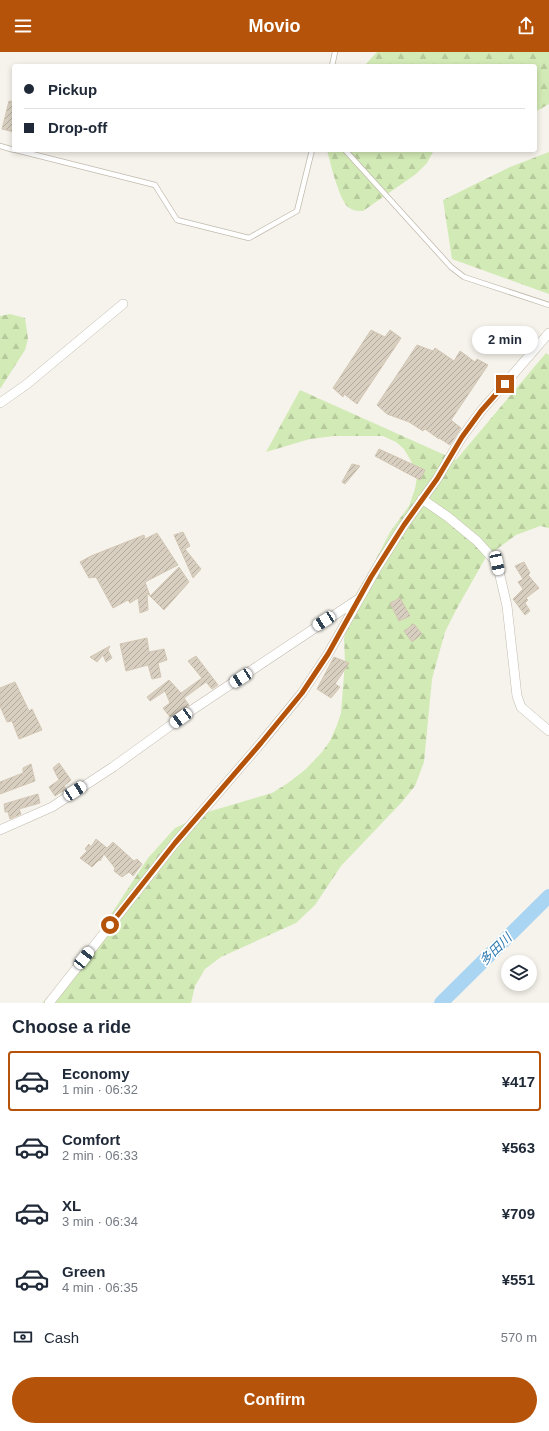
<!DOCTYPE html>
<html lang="en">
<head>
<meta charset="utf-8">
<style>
  :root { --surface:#fff; --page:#f2f2f3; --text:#1f2937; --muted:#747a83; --line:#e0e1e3; --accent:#b45309 }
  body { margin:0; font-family:Helvetica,"Noto Sans JP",sans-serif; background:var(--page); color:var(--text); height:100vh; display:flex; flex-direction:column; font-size:15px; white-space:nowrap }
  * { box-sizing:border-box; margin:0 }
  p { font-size:13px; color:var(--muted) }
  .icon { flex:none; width:22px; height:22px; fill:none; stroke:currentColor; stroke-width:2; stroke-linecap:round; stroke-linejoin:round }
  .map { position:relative; height:951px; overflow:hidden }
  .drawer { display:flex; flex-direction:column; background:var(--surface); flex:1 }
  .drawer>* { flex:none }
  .guide { position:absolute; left:12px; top:12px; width:525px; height:88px; border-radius:4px; box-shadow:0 2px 6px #0003; display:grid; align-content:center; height:88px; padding:0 12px; background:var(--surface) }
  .fabs { position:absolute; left:501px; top:903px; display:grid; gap:8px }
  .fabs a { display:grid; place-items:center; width:36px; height:36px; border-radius:50%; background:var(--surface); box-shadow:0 2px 6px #0003; font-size:20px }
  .end { position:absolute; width:18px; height:18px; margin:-9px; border:5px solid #b45309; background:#fff; box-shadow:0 0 0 2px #fff }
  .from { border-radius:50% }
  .bubble { position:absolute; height:28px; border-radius:14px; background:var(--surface); box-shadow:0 2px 6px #0003; font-size:13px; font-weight:700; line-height:28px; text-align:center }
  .car { position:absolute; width:12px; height:24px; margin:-12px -6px; border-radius:5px; box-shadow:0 0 3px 1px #0007; background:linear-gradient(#fff 24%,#345 0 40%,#fff 0 76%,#345 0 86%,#fff 0) }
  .guide b { display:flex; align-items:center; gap:14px; height:38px; font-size:15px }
  .guide b+b { border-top:1px solid var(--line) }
  .guide i { width:10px; height:10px; background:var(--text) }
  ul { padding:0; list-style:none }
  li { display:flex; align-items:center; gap:12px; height:60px; margin:0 8px 6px; padding:0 4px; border:2px solid transparent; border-radius:4px }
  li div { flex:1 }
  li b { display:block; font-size:15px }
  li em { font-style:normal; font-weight:700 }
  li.on { border-color:var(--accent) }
  li>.icon { width:36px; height:36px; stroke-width:1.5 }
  h2 { padding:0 12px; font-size:18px; line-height:48px }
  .pay { display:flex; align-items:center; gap:10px; height:44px; padding:0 12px; font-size:15px }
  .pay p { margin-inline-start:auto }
  .button { display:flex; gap:8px; margin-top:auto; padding:8px 12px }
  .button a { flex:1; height:46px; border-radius:24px; background:var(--accent); color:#fff; font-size:16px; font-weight:700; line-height:46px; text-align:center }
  header { display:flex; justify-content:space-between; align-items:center; height:52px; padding:0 12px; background:var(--accent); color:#fff; font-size:18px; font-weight:700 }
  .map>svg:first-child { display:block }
</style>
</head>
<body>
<header><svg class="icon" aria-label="menu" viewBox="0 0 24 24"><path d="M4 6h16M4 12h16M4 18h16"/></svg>Movio<svg class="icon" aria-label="share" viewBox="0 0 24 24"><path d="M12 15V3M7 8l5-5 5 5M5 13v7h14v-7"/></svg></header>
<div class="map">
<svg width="549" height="951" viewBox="0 0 549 951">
  <defs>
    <pattern id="forest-firs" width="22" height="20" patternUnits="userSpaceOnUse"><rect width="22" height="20" fill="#d2eab5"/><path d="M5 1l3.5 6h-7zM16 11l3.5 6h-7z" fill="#b6ca9c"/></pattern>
    <pattern id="building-hatch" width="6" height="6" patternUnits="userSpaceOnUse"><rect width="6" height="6" fill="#d8cfc1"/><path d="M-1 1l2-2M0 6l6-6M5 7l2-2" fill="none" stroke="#b1aa9e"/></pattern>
  </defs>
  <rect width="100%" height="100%" fill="#f6f3ec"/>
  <path fill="url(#forest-firs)" d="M377,0H549V52L535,60V14H364Z
    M327,98H434L427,111L416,122L363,159C358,159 353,159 348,155C339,147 330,110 327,98Z
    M549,100V242L452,207L443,148L510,115Z
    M10,262L25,266L28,287L25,298L0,337V264Z
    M546,301L549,303V476L540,474L516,483L486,505L456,558L445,580L432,627L424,710L415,734L401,751L341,814L315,853L296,871L221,905L205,917L195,934L191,951H42L81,908L148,806L175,776L211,759L272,741L288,731L306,717L322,700L330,689L337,673L341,661L345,610L344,587L347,570L356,542L373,513L390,480L409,454L415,437L417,425L411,409L404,397L396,390L383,384H334L310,387L266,400L300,338L456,408Z"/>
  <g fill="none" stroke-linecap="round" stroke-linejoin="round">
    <path stroke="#a9d4f2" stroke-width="14" d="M441,951L549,844"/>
  </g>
  <path fill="url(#building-hatch)" stroke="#d3c7b4" d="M9,49L14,50V80L2,77Z
    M371,278L385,285L390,278L401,286L357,352L344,342L343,345L333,336Z
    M417,293L433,299L435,296L454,309L460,299L475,310L477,307L488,313L451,368L461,376L450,393L439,386V387L425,377L423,379L409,370L387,362L377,353Z
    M379,397L425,418L420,428L375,404Z
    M352,412L360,414L345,432L342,430Z
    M183,480L190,494L185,497L201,517L193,526L174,483Z
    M157,481L178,513L145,530L150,544L147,541L148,558L140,561L138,546L130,551L128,548L113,556L96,525L89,526L80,510L91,504L144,483L145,487Z
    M524,510L530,521L528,523L539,536L526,546L528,548L525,551L530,559L525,563L513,547L523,537L518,530L523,527L515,514Z
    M179,515L189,530L164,558L150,544Z
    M400,546L410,564L399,569L390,551Z
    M414,572L422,582L412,590L404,579Z
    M147,586L149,600L164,597L167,608L158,611L161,625L152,627L148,613L126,619L120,592Z
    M110,594L108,598L112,606L106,610L103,603L97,610L90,605Z
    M196,604L218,633L212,637L206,630L184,646L189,653L170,665L163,656L170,651L165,639L150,649L147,645L169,628L181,641L202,626L188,609Z
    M334,605L349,611L335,632L340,635L331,646L317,637Z
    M15,630L29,659L32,657L42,678L19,687L12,669L7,670L0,654V636Z
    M59,711L71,728L64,734L66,737L55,744L49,735L59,728L53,716Z
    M31,712L35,729L0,742V730L23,721V716Z
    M38,742L40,751L19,757L21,762L10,767L8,760H5L4,752Z
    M96,787L107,796L113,790L134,809L137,807L142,812L133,824L129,820L122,825L114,819L115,816L104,802L100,809L99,808L92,815L80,806L87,799L85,797L89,792L91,795Z"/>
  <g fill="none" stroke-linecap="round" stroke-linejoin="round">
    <defs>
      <path id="service" d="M332,14L335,0
        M0,94L14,98
        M16,98L155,133L177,168L249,186L297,159L312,98
        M345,98L451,215L464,225L549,253"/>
      <path id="minor" d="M0,351L27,332L123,252
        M422,447L448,465L477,489L497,511L507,554L517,644L521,655L549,679
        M0,778L52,755L113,715L192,658L357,548
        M49,951L175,791L261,691L302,641L328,602L378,514L404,473L437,427L462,385L481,359L549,281"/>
    </defs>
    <use href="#service" stroke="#c2bbae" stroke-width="6"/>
    <use href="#minor" stroke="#c2bbae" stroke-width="10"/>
    <use href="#service" stroke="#fff" stroke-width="4.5"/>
    <use href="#minor" stroke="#fff" stroke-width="9"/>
  </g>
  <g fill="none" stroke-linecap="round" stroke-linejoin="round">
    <path stroke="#b45309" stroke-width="5" d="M110,873L175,791L261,691L302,641L328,602L371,525L404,473L437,427L462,385L481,359L505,332"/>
  </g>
  <g text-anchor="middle" stroke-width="3.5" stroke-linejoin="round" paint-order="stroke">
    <g font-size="13" font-style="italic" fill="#2e7ab2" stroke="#fff">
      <text transform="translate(495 897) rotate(-45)" y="5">多田川</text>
    </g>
  </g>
</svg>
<div class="fabs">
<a><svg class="icon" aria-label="layers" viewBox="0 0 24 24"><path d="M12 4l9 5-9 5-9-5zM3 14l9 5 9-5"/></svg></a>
</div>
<i class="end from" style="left:110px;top:873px"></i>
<i class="end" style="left:505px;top:332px"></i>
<div class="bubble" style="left:472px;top:274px;width:66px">2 min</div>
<i class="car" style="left:497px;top:511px;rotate:168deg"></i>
<i class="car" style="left:324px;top:569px;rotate:237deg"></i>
<i class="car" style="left:241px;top:626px;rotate:237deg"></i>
<i class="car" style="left:181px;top:666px;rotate:234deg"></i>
<i class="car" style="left:75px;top:739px;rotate:57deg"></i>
<i class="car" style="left:84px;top:906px;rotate:38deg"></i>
<div class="guide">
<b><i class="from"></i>Pickup</b>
<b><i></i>Drop-off</b>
</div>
</div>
<section class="drawer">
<h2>Choose a ride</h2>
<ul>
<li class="on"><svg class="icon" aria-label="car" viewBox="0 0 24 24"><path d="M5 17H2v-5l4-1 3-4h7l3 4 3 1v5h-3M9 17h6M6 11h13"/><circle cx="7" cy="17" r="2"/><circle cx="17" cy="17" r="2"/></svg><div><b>Economy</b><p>1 min · 06:32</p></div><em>¥417</em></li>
<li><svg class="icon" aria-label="car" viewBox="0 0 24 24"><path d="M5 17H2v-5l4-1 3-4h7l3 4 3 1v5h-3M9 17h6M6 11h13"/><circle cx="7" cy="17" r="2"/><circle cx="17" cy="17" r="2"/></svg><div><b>Comfort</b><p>2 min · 06:33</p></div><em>¥563</em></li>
<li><svg class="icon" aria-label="car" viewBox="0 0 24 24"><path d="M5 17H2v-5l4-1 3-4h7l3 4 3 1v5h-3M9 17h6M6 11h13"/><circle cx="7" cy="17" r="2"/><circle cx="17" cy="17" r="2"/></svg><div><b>XL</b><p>3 min · 06:34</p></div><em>¥709</em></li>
<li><svg class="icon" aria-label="car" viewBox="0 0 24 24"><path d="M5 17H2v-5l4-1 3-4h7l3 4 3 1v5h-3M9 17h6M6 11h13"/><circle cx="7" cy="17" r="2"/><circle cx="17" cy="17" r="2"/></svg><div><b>Green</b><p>4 min · 06:35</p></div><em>¥551</em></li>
</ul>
<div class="pay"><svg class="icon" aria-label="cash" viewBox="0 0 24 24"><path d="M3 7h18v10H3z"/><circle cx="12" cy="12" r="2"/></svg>Cash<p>570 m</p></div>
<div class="button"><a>Confirm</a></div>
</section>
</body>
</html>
